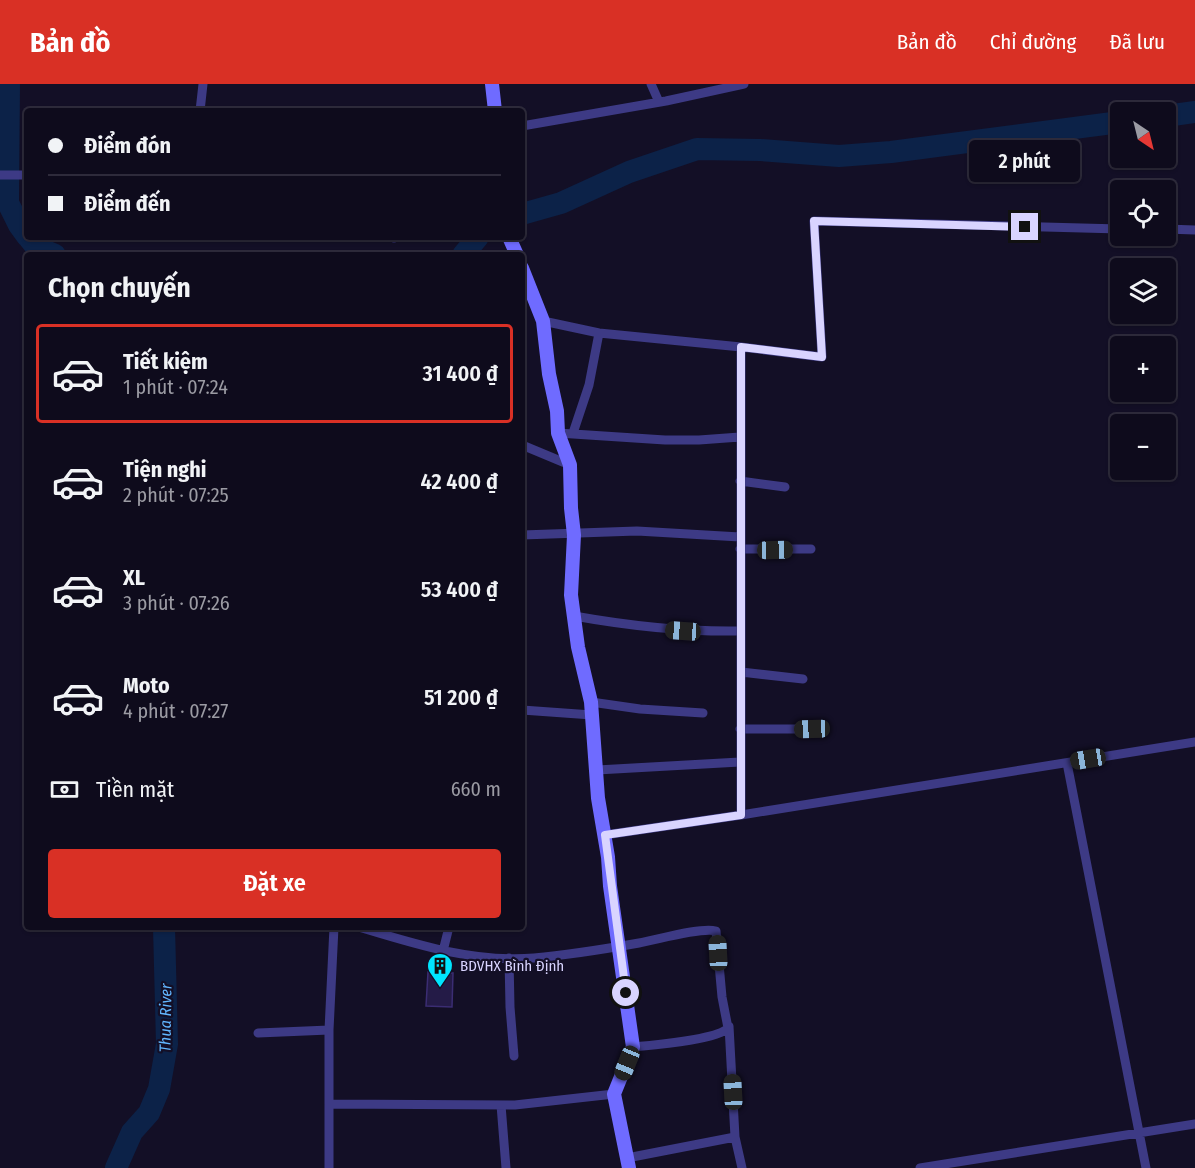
<!DOCTYPE html>
<html lang="vi">
<head>
<meta charset="utf-8">
<style>
  :root { --surface:#0e0b1c; --page:#1c1929; --text:#f1f3f6; --muted:#9b9ba3; --line:#2e2b3b; --accent:#d93025 }
  body { margin:0; font-family:"Fira Sans Condensed",sans-serif; background:var(--page); color:var(--text); height:100vh; display:flex; flex-direction:column; font-size:22px; white-space:nowrap }
  * { box-sizing:border-box; margin:0 }
  p { font-size:20px; color:var(--muted) }
  .icon { flex:none; width:33px; height:33px; fill:none; stroke:currentColor; stroke-width:2; stroke-linecap:round; stroke-linejoin:round }
  .map { position:relative; flex:1; overflow:hidden }
  .panel { position:absolute; left:24px; top:168px; width:501px; height:678px; display:flex; flex-direction:column; background:var(--surface); border-radius:6px; box-shadow:0 2px 4px #0004,0 0 0 2px var(--line) }
  .panel>* { flex:none }
  .hud { position:absolute; left:24px; top:24px; width:501px; height:132px; border-radius:6px; box-shadow:0 2px 4px #0004,0 0 0 2px var(--line); display:grid; align-content:center; height:132px; padding:0 24px; background:var(--surface) }
  .needle { width:39px; rotate:145deg }
  .tools { position:absolute; left:1110px; top:18px; display:grid; gap:12px }
  .tools a { display:grid; place-items:center; width:66px; height:66px; border-radius:6px; background:var(--surface); box-shadow:0 2px 4px #0004,0 0 0 2px var(--line); font-size:30px }
  .end { position:absolute; width:27px; height:27px; margin:-14px; border:8px solid #d9d4ff; background:#111; box-shadow:0 0 0 3px #111 }
  .from { border-radius:50% }
  .bubble { position:absolute; height:42px; border-radius:6px; background:var(--surface); box-shadow:0 2px 4px #0004,0 0 0 2px var(--line); font-size:20px; font-weight:600; line-height:42px; text-align:center }
  .car { position:absolute; width:18px; height:36px; margin:-18px -9px; border-radius:8px; box-shadow:0 0 4px 2px #0007; background:linear-gradient(#222 24%,#8ab4d8 0 40%,#222 0 76%,#8ab4d8 0 86%,#222 0) }
  .hud b { display:flex; align-items:center; gap:21px; height:57px; font-size:22px }
  .hud b+b { border-top:2px solid var(--line) }
  .hud i { width:15px; height:15px; background:var(--text) }
  ul { padding:0; list-style:none }
  li { display:flex; align-items:center; gap:18px; height:99px; margin:0 12px 9px; padding:0 12px; border:3px solid transparent; border-radius:6px }
  li div { flex:1 }
  li b { display:block; font-size:22px }
  li em { font-style:normal; font-weight:600 }
  li.selected { border-color:var(--accent) }
  li>.icon { width:54px; height:54px; stroke-width:1.5 }
  h2 { padding:0 24px; font-size:27px; line-height:72px }
  .pay { display:flex; align-items:center; gap:15px; height:66px; padding:0 24px; font-size:22px }
  .pay p { margin-inline-start:auto }
  .primary-button { display:flex; gap:12px; margin-top:auto; padding:12px 24px }
  .primary-button a { flex:1; height:69px; border-radius:6px; background:var(--accent); color:#fff; font-size:24px; font-weight:600; line-height:69px; text-align:center }
  header { display:flex; align-items:center; gap:36px; box-sizing:border-box; height:84px; padding:0 30px; background:var(--accent); color:#fff }
  header strong { font-size:28px }
  nav { display:flex; gap:33px; margin-inline-start:auto; font-size:21px }
  .map>svg:first-child { display:block }
</style>
</head>
<body>
<header>
<strong>Bản đồ</strong>
<nav><a>Bản đồ</a><a>Chỉ đường</a><a>Đã lưu</a></nav>
</header>
<div class="map">
<svg width="1195" height="1084" viewBox="0 0 1195 1084">
  <rect width="100%" height="100%" fill="#130f26"/>
  <g fill="none" stroke-linecap="round" stroke-linejoin="round">
    <path stroke="#0c2248" stroke-width="22" d="M9,0L8,119L19,141L27,152
      M1166,32L1195,28
      M522,130L561,119L629,88L697,65L760,66L839,72L891,68L1120,38
      M28,153L36,163L55,171
      M463,171L478,153
      M116,1084L132,1048L149,1029L159,1005L167,960L164,843"/>
  </g>
  <path fill="#241b47" stroke="#3b2d73" stroke-width="1.5" d="M428,888L453,889L452,923L426,922Z"/>
  <g fill="none" stroke-linecap="round" stroke-linejoin="round">
    <path stroke="#3d3a85" stroke-width="9" d="M651,0L659,18
      M200,27L203,0
      M522,42L666,17L744,0
      M0,91H27
      M1166,145L1195,146
      M394,154V153
      M543,237L599,249L741,263V731L605,751
      M741,263L822,273L814,137L1120,145
      M558,349L665,356H699L740,353
      M573,349L589,301L599,249
      M522,361L570,381
      M740,397L785,403
      M522,451L637,447L740,453
      M740,465H811
      M574,532C630,542 684,548 740,547
      M741,588L803,595
      M591,618L640,625L703,629
      M522,626L592,631
      M740,645H812
      M1067,679L1146,1084
      M597,686L740,678
      M741,731L1195,658
      M359,843C415,860 474,879 534,874C569,871 605,865 639,859C657,856 700,843 716,847L722,913L728,944C717,956 652,961 633,963
      M443,867L449,843
      M509,874L510,923L514,972
      M729,942L735,1053L742,1084
      M258,949L329,946
      M329,1020L515,1021L614,1010
      M501,1021L506,1084
      M627,1074L735,1053
      M329,1084V946L334,843
      M920,1084L1195,1040"/>
    <path stroke="#6f6bff" stroke-width="14" d="M492,0L495,27
      M509,153L517,171
      M522,184L543,237L549,290L557,327L558,349L570,381L571,424L574,451L571,511L578,563L591,618L598,714L608,773L610,802L633,963L614,1010L629,1084"/>
  </g>
  <g fill="none" stroke-linecap="round" stroke-linejoin="round">
    <path stroke="#d9d4ff" stroke-width="8" d="M626,909L605,751L741,731V263L822,273L814,137L1025,143"/>
  </g>
  <defs>
    <symbol id="building-pin" viewBox="-11 -11 22 30"><path d="M0 17L-7.5 6A9.5 9.5 0 1 1 7.5 6Z" fill="#00e5ff" stroke="#130f26"/><path d="M-4-6H4V6H1V3H-1V6H-4ZM-2.5-4.3h1.7v1.8h-1.7ZM.8-4.3h1.7v1.8H.8ZM-2.5-1h1.7V.8h-1.7ZM.8-1h1.7V.8H.8Z" fill="#111"/></symbol>
  </defs>
  <g fill-rule="evenodd">
    <use href="#building-pin" x="425" y="867" width="30" height="40"/>
  </g>
  <g text-anchor="middle" stroke-width="4.5" stroke-linejoin="round" paint-order="stroke">
    <g font-size="15" fill="#d9d4ff" stroke="#130f26" text-anchor="start">
      <text x="460" y="887">BDVHX Bình Định</text>
    </g>
    <g font-size="16" font-style="italic" fill="#62b6ff" stroke="#130f26">
      <text transform="translate(165 934) rotate(-89)" y="6">Thua River</text>
    </g>
  </g>
</svg>
<div class="tools">
<a><svg class="needle" viewBox="-14 -14 28 28"><path d="M0-13l5 13h-10z" fill="#e53935"/><path d="M0 13l5-13h-10z" fill="#9b9ba3"/></svg></a>
<a><svg class="icon" aria-label="locate" viewBox="0 0 24 24"><circle cx="12" cy="12" r="6"/><path d="M12 2v4M12 18v4M2 12h4M18 12h4"/></svg></a>
<a><svg class="icon" aria-label="layers" viewBox="0 0 24 24"><path d="M12 4l9 5-9 5-9-5zM3 14l9 5 9-5"/></svg></a>
<a>+</a>
<a>−</a>
</div>
<i class="end from" style="left:626px;top:909px"></i>
<i class="end" style="left:1025px;top:143px"></i>
<div class="bubble" style="left:969px;top:56px;width:111px">2 phút</div>
<i class="car" style="left:775px;top:466px;rotate:89deg"></i>
<i class="car" style="left:683px;top:547px;rotate:274deg"></i>
<i class="car" style="left:812px;top:645px;rotate:268deg"></i>
<i class="car" style="left:1088px;top:675px;rotate:261deg"></i>
<i class="car" style="left:718px;top:869px;rotate:357deg"></i>
<i class="car" style="left:627px;top:979px;rotate:202deg"></i>
<i class="car" style="left:733px;top:1008px;rotate:357deg"></i>
<div class="hud">
<b><i class="from"></i>Điểm đón</b>
<b><i></i>Điểm đến</b>
</div>
<section class="panel">
<h2>Chọn chuyến</h2>
<ul>
<li class="selected"><svg class="icon" aria-label="car" viewBox="0 0 24 24"><path d="M5 17H2v-5l4-1 3-4h7l3 4 3 1v5h-3M9 17h6M6 11h13"/><circle cx="7" cy="17" r="2"/><circle cx="17" cy="17" r="2"/></svg><div><b>Tiết kiệm</b><p>1 phút · 07:24</p></div><em>31 400 ₫</em></li>
<li><svg class="icon" aria-label="car" viewBox="0 0 24 24"><path d="M5 17H2v-5l4-1 3-4h7l3 4 3 1v5h-3M9 17h6M6 11h13"/><circle cx="7" cy="17" r="2"/><circle cx="17" cy="17" r="2"/></svg><div><b>Tiện nghi</b><p>2 phút · 07:25</p></div><em>42 400 ₫</em></li>
<li><svg class="icon" aria-label="car" viewBox="0 0 24 24"><path d="M5 17H2v-5l4-1 3-4h7l3 4 3 1v5h-3M9 17h6M6 11h13"/><circle cx="7" cy="17" r="2"/><circle cx="17" cy="17" r="2"/></svg><div><b>XL</b><p>3 phút · 07:26</p></div><em>53 400 ₫</em></li>
<li><svg class="icon" aria-label="car" viewBox="0 0 24 24"><path d="M5 17H2v-5l4-1 3-4h7l3 4 3 1v5h-3M9 17h6M6 11h13"/><circle cx="7" cy="17" r="2"/><circle cx="17" cy="17" r="2"/></svg><div><b>Moto</b><p>4 phút · 07:27</p></div><em>51 200 ₫</em></li>
</ul>
<div class="pay"><svg class="icon" aria-label="cash" viewBox="0 0 24 24"><path d="M3 7h18v10H3z"/><circle cx="12" cy="12" r="2"/></svg>Tiền mặt<p>660 m</p></div>
<div class="primary-button"><a>Đặt xe</a></div>
</section>
</div>
</body>
</html>
